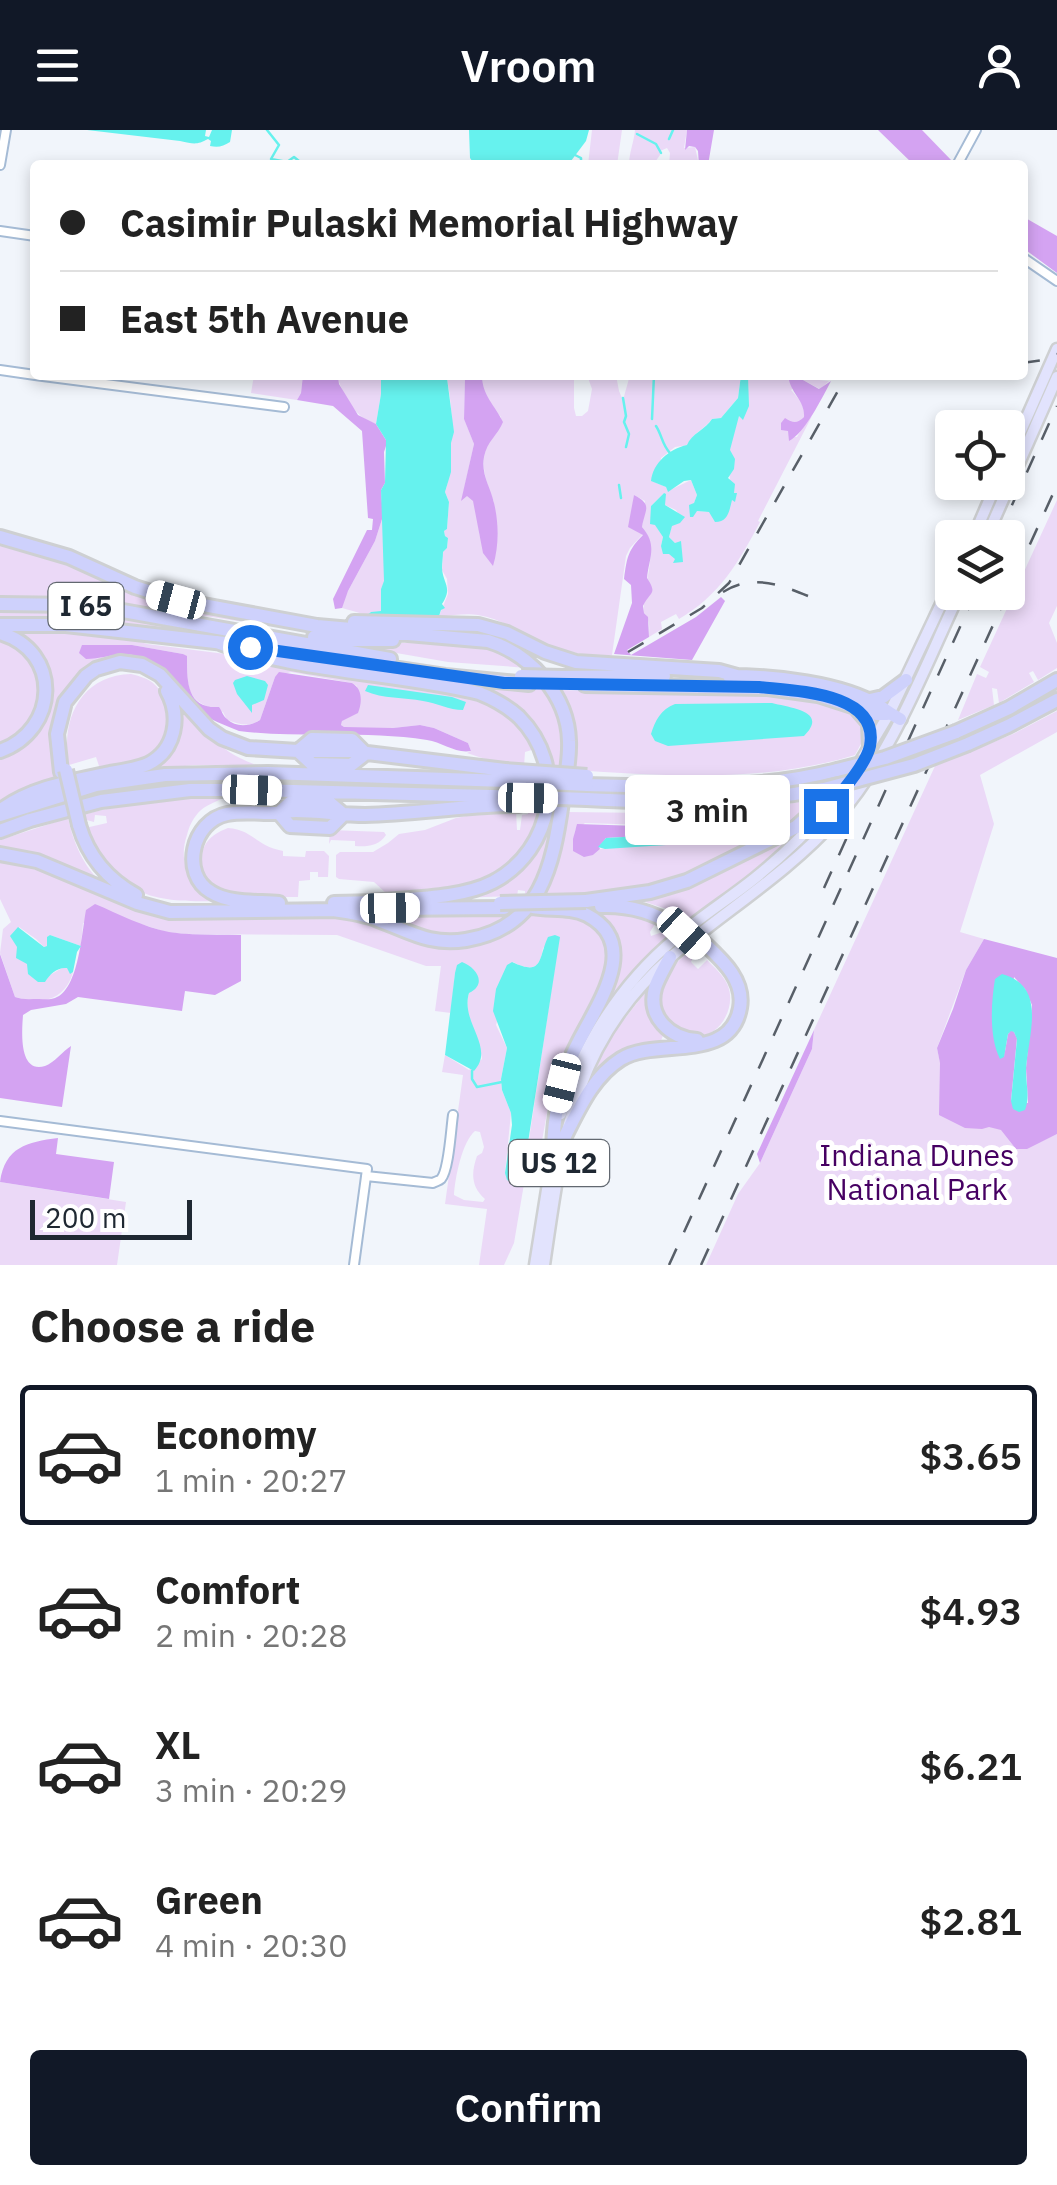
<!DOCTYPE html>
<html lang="en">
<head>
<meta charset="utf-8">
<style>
  :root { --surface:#fff; --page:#f6f6f6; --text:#222; --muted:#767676; --line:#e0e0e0; --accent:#111827 }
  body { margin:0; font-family:"IBM Plex Sans",sans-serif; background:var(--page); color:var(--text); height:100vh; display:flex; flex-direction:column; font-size:38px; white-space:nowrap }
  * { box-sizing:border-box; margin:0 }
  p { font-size:32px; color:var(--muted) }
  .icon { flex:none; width:55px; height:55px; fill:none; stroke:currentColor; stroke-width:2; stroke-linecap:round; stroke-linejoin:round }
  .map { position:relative; height:1135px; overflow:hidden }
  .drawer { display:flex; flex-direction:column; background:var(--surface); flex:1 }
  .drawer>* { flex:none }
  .top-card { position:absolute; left:30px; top:30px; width:998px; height:220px; border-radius:10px; box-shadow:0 5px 15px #0003; display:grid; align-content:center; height:220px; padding:0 30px; background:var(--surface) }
  .controls { position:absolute; left:935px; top:280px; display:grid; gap:20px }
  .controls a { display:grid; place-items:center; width:90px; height:90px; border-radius:10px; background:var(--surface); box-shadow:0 5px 15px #0003; font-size:50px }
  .scale { position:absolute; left:30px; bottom:25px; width:162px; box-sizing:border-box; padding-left:10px; border:5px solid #1f2832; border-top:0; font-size:28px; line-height:35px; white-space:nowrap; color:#1f2832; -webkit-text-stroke:8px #fff; paint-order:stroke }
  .end { position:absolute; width:45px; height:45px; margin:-22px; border:12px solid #1a73e8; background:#fff; box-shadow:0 0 0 5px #fff }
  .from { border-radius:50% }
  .bubble { position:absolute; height:70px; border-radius:10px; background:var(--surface); box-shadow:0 5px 15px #0003; font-size:32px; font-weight:600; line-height:70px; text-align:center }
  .car { position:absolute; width:30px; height:60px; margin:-30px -15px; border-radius:12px; box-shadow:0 0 8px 2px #0007; background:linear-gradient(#fff 24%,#345 0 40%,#fff 0 76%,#345 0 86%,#fff 0) }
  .top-card b { display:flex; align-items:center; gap:35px; height:95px; font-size:38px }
  .top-card b+b { border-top:2px solid var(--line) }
  .top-card i { width:25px; height:25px; background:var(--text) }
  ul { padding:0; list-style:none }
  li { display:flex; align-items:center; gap:30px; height:140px; margin:0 20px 15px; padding:0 10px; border:5px solid transparent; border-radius:10px }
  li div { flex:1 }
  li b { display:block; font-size:38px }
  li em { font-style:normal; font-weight:600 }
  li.current { border-color:var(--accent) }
  li>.icon { width:90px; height:90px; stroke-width:1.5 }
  h2 { padding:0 30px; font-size:45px; line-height:120px }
  .button { display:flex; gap:20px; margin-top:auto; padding:20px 30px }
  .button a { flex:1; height:115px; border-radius:10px; background:var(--accent); color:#fff; font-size:40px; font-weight:600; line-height:115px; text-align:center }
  header { display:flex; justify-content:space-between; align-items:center; height:130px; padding:0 30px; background:var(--accent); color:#fff; font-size:45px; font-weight:600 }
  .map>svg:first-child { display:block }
</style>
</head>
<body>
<header><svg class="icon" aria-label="menu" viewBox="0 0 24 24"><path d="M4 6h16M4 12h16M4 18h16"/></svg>Vroom<svg class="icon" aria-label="person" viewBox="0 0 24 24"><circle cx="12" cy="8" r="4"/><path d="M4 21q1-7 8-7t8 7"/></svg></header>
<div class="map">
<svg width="1057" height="1135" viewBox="0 0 1057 1135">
  <rect width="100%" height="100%" fill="#f1f5fb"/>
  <path fill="#ebd9f7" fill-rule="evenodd" d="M592,0H622L617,35H588Z
    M635,0H687L684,18L695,17L699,35H669L670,23L667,18L660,21V25L653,35H629C629,23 634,12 635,0Z
    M254,245H303L301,263L297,270L251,263Z
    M336,245H381V264L376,294C352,286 345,266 336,245Z
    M449,245H465L464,288L474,314L462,369L467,365L473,370L476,378L480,407L494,372C486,352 477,329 491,309C497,300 500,299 501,287C489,274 482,263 482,245H574V278L576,286H582L588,281L592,259L587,245H616L619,261L623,270L630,245H741L738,268L721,288L712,289C705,299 691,304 688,315L675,317L661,328C661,337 654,343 652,351L666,357L668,361L691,350L697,365L694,373L697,381L709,382L732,370L734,364C724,339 730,310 739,285L742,289C747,273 750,261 747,245H819V250L829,251L820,259L803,250L791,260C799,269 805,275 804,287L799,292L792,293L788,301L790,307H797L806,291L812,286L758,391L760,392C739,432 719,466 679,489L676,484L661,492L662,499L649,507C649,501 650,495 648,490C645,478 643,489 644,475C644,450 660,417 642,397L645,371L634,365L631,398L643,404L630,418L626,426L612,525C588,527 565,522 543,512C522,503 502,489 478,485C466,483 452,486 439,486L448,464L447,449L442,440L443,422L447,418L448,408L445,406L444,401L447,399L449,372L445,362C451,346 448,330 451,313C453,291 451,271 447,248ZM664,363L665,375L676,380L679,385L672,395L669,407L675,413L682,432H675L676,429L661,416L663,407C657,397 651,388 651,376Z
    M1057,370V476L1049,493L1057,513V538L1038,550L1033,541L1029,543L1034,552L999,573L997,559L992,558L994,575L958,590L977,544L986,548L989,542L980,537Z
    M383,386L385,451L381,459V482H371L367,485L342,478L341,474L375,411Z
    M0,411L53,425L126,457L329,505L81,467L0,468Z
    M0,479L82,480L311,519L0,491Z
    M14,501L56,502L127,508L147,514L241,526L311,542L463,565C494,572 520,590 535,619L525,622L524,636L500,634L467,623L471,621L468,613L434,598L420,595L393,598H345L341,595L342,591L357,556L352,553L291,542L275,547L260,590C248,598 240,594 227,590L223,582C187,572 187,561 187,527L183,524L132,515L95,529C113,524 130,521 146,531L113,529C62,571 39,578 58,651L0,670V625L20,616L48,552Z
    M0,508C9,512 20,516 27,525C43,545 45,579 27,599C20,606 8,611 0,616Z
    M339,513H459L492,518L529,538L448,532Z
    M131,544C139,546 147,548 153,553C174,570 174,607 153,624C139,635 117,635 100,639L96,627L69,635C60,590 81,545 131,544Z
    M487,557L549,559L564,597L563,639L551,638L546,623L488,563Z
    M559,560C601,561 643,562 685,563C736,563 816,561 861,590L864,608L855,625C764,653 667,646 573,640L571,588Z
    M172,565C197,594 219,623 257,635H196L149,639L165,625Z
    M1057,581V602L980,645L994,694L960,802L984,809L966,840L937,918L940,932L1040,1012L1057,1004V1135H706L738,1064L760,1033L812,919L814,900L935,636L1013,604Z
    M225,667C216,672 205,675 198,683C192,690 189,697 187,705C177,734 191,755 217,771C148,773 116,764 85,698L107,693L106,686L95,685L94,692L83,689L82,685C129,672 177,669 225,667Z
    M821,668L794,693L683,747L663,754L611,763L543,765L556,737L566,682L650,683L646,695L585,693L575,700L573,720L593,725L600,719L671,712L676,703L726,702L730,699V694L709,689L702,683L748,681L751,697L755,696L753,680Z
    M516,681L517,700H520L522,685L528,684V681H542C539,692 534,700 529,710C498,763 442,760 387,764L374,752L339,749L336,747V725L340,722H373L388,713L399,704L425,700L456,688L477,684Z
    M552,681H557L549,728L532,765L525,766V761L518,760L517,766L450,768L476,763L544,704Z
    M68,688C74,714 83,736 103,754L0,721V710Z
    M228,698C254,700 255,716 283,721V726L305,727L306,721H324L329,726L328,747H318V742H310V750L299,751L298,767C267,766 195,774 202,725C204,710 215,703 228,698Z
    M330,700L384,702L386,705C379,716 367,717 355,716V711L331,710L329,714Z
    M798,703L753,742L686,791L667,779L639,770Z
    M2,728L44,739L158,787L178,789L347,787L379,797L411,812L445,818L466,816L528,785H570L592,796L603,808L606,819L605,844L558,942L547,983L535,1049L525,1048L514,1113L504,1135H479L487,1079L445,1074L463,945L442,942L445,925L469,940L482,929C480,905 462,887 469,863L455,843L451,883L435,881L441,836H426L337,805L186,804L166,802L141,794L83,793L81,816L50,805L47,816L44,817L36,809L19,797C16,827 23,833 50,845L62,838H68L70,843L73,842C65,871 41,875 15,867L0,823L3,799L11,792L0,769V729ZM559,808L523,1050L513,1053L505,1043L511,983L502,960L501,949L507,918L496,895L513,832C532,842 540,839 543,818ZM475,1001L480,1002L484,1017L482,1023L477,1026C471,1043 471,1057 485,1069L483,1072L464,1070L454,1065C455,1048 462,1012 475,1001Z
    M586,781C616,781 632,782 660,794H655L650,802L651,806L671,799L674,800L627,847L594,893L615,819Z
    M373,784H517L493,799L439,809Z
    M693,817L696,820L691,832L698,839L707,830C715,838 724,846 728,856C737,879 717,912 690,906C683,904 674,898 667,895L657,869L667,842Z
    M654,851L664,903L660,913L636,917L590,951L612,905Z
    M0,1052L126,1072L117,1135H0Z"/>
  <path fill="#d4a3f2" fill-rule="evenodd" d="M687,0H714L708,35H699L698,21L695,17L689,16L685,20Z
    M878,0H922L953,32L952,35H914Z
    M1022,86L1057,106V143L1023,118Z
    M303,245H336L338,247L339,254L358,285L376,294L386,310V316L384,322L385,353L381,360L383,386L375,411L348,461L342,478L335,479L333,469L367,400H372L373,389L368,388L362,301L333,276L297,270L301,263Z
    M465,245H482C482,266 495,275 503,292C498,305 487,311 484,327C481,345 490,356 494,373C499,394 499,416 493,436L483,423L473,371L467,366L461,371L474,314L464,289Z
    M794,248L803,250L819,259L831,251C822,268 805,303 789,311L788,301L781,300V293L785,288C793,293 797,294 804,287C805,271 792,264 789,250Z
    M634,365C653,375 645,379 642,397C658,415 649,428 647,448C658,465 650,461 643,476L644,483L648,487L649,507L627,520L631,525L696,487L721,467L725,471L692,530L614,524L632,473L631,455L624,449C627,427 628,420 643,405L628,397Z
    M82,515H132L183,524L187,526C187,550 186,579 219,577C222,581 223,586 227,589C236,598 251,596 260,590L275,547L279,542L352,553C363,559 362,573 358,583L342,591L341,595L344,597L393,598L420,595L434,598L468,613L471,621C456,624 442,612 427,610C365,600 301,609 239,601C224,595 210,590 197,580C176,562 162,531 133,525C117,522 102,529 86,529L79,523Z
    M650,683H661V697H666V683H673V698L678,699V683C697,683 713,687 730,694V699L726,702L677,703L670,709L640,706L606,708L599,717L600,719L593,725L584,727L573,721V709L577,694L639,696L646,695Z
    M95,774C119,784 143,797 169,802C193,806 217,804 241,805V851L215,865L185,861L182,881L78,867L66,874L31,880L23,885C22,900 18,944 45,936C54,933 63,921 71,916L62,977L0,968V815V824L15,867C23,870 30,869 39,869C44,869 50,870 55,868C79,860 82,800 86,780Z
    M984,809L1057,828V1004L1027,1019H1016L1001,1000L989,997L982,999L965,998L939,985L940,933L937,918L953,879L966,840ZM1014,847L1025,859L1032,875L1026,938L1028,973L1011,971L1017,908L1014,902L1011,900L1008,904L1004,927Z
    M814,900L812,919L760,1033L757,1024Z
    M58,1008L56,1024L114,1032L109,1069L0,1052C5,1017 27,1012 58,1008Z"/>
  <path fill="#66f2ee" d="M87,0H206L205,6L209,7L212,0H232L230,12C223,16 219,18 210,16L211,11L208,9C197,15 194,14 180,11Z
    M469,0H589L586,11L568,35H475L470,28Z
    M381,245H449L447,248L454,302L451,313V342L445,362L449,372L447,399L444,401L445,406L448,408L447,418L443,422C443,427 442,433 442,438C443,454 453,457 442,474L445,478L441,480L439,486L367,485L371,482L381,481V459L384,451L381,360L385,353L386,310L376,294L381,264Z
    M741,245L748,246L749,276L743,290L739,286L730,320L735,329L734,339L728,348L735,354L734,363H737L735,372L732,370C729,382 728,392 715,392L709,382L697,381L693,387H690L689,375L694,373L697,365L691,350L684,351L668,362L666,357L651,351C653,333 669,319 687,315C691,304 706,299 712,289L721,288L738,268Z
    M664,363L666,364L665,375L685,387L680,393L672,396L669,407L675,413L681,411L683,432L673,433L675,429L669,424H663L661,416L663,407L655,395L650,394L651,376Z
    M247,546L265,551L268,555L264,570L252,575V583L237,564L233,553L235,550Z
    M368,555L452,567L466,572L463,580C449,580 437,573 423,571C404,567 383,569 365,561Z
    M772,573C791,578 829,581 804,606L668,616L655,611L651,604C655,591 661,579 675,574Z
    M640,706L670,709L671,712L666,715L605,719L598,717L606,708Z
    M18,797L44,817L47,816V807L50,805L81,816L77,822L73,842L70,844L67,838C57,837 50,844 45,852H38L28,844L27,834L16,828L17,817L10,806Z
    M555,805L560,807L522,1051L513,1053L507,1050L505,1043L512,995L511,983L502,960L501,949L507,918L493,881L496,859L507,835L512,832C544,847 538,828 548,807Z
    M462,832C476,837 488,854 469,863C460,893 496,917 474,941L445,925L455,843L457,835Z
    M1002,844C1049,857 1027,907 1026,941C1026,955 1030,967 1025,980L1019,982L1013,979L1011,971L1017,909L1014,902L1011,901L1008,904L1004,927L1000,929C989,907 991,873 995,849Z"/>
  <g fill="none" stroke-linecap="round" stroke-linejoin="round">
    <path stroke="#66f2ee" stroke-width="2.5" d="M267,0L279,15L271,29L287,32L294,27L304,35
      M637,4L656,14L661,23
      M669,9L673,0
      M575,25L581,28V35
      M687,32L688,35
      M331,35H338
      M623,268L626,286L624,292L629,304L626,317
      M652,289L654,245
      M656,296C662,305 662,315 670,323
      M619,355L621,368
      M472,941V949L477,957L502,952"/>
    <defs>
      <path id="minor" d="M0,35L6,0
        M957,35L976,0
        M0,101L35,106
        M1022,127L1057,151
        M0,240L35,245
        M35,245L284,277
        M0,991L367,1039L354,1135
        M366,1046L433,1053C436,1051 439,1051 441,1049C449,1040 451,998 453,985"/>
      <path id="major" d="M1008,330L1057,219
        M973,408L997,352
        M986,408L1057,247
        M847,654L889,584L952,451
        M561,984C581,916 621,853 676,808C701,786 729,769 755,748C785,724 812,697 837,668
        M535,1135L554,1016
        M544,1135C562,1013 571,913 672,826C726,780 788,743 836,689C892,626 924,538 960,462"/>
      <path id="highway" d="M0,407L69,427L135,457L176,470L317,496L488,511C531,524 568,566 569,611C570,631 565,652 562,672C553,735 541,798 466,810C430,816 409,801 378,790C364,784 348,782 333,780
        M0,474L76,475L123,481L390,529
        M354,492L478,495L507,503L545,522L576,532L719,541L737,546
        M0,495H66L224,513
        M0,503C62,521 59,600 0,621
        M314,507L349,510H393
        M217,512C301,543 393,542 479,563C494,569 507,576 519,587C568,636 554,720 493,752C460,769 409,768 371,772
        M259,518L445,546L529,554
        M729,546C773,546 842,553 879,576C886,580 892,585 900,589
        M562,547L664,546
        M585,555L768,558L818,565L877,584H887
        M870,570L883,567L906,550
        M856,578L869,593L870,618
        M956,602L1009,578L1057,550
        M968,614L1008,596L1057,570
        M298,621L312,609L352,610L364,622
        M298,621L312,634L351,635L365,624
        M61,642L57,604L65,572L86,546L96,539L120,532L142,535L160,545L209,599L222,608L248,618L298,621H351L505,640
        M587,655C671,657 755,661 837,640
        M587,669C670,673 741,675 824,659
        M1,680C32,657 73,651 110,643C123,641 136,639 148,634C176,620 181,586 167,561
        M281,681L291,672L330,673L343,684
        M279,683L290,696L330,698L344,684
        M0,685L96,655L165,645L268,643L506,651
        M79,695C88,726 107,749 136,765
        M0,701L30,690L101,671L190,660H252L528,667
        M0,724L37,731L137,773L170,782L342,780
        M586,771L650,762L687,751L796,697L825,671L843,660
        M279,773C258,771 230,774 211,762C180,744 192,691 227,684C241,681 258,683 273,683C281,683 288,681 296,681C319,681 342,685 365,685C416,684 467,675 519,675
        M334,773L379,772
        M601,776C628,775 652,781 675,796
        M533,777C551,780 571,777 587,785C648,817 587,887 571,928C559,958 554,987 553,1019
        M382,779L504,778
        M670,827C665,837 658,848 655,858C647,887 670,908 697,910
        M563,1010C578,981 592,947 621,929C657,907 730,934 740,878C745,850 722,830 704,813"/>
    </defs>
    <use href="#minor" stroke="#a5bbd5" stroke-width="12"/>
    <use href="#major" stroke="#ced0d2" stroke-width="15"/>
    <use href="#highway" stroke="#ced0d2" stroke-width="18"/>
    <use href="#minor" stroke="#fff" stroke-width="8"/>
    <use href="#major" stroke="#e2e3fd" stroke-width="10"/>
    <use href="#highway" stroke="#ced1fc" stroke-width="12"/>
    <path stroke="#585f68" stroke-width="2.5" stroke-dasharray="18 18" stroke-linecap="butt" d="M1022,233L1043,230L1057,224
      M997,408L1057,276
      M723,462C752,444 779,454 808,466
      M628,522L702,478L729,453L847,245
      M824,758L848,705
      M669,1135L976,462
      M701,1135L1057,355"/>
    <defs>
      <path id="highway-bridge" d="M521,546L562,547
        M66,640L79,695
        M505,640L587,646
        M837,640L885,628L956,602
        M506,651L587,655
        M824,659L914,635L968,614
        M528,667L587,669
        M500,773L586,771
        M675,796L700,816"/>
    </defs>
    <use href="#highway-bridge" stroke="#ced0d2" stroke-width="18" stroke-linecap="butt"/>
    <use href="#highway-bridge" stroke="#ced1fc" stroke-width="12"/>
  </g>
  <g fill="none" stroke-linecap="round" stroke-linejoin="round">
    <path stroke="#1a73e8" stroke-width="12" d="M250,517L504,553L759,557C794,561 880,562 870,616C866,635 839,665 826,681"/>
  </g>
  <g text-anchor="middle" stroke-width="10" stroke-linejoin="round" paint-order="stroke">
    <g fill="#fff" stroke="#626870" stroke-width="2.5">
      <rect x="48.5" y="453" width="75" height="46" rx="8"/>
      <rect x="509" y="1010" width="100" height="46" rx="8"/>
    </g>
    <g font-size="28" font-weight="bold" fill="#1f2832">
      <text x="86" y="486">I 65</text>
      <text x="559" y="1043">US 12</text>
    </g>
    <g font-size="30" fill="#460062" stroke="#fff">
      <text x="917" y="1036">Indiana Dunes<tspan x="917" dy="34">National Park</tspan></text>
    </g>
  </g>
</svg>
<div class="controls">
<a><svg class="icon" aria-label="locate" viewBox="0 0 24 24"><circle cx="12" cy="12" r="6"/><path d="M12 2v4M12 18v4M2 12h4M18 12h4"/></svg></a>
<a><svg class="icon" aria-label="layers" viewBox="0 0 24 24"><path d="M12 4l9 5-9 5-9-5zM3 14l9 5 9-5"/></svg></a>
</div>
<div class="scale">200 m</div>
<i class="end from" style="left:250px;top:517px"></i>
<i class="end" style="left:826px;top:681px"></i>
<div class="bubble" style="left:625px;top:645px;width:165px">3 min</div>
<i class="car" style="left:176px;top:470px;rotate:285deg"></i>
<i class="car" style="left:252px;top:660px;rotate:92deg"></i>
<i class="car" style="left:528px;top:668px;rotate:91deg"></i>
<i class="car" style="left:390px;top:778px;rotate:89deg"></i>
<i class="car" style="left:684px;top:803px;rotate:133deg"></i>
<i class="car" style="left:562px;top:953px;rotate:194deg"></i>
<div class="top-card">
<b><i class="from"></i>Casimir Pulaski Memorial Highway</b>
<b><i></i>East 5th Avenue</b>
</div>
</div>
<section class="drawer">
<h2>Choose a ride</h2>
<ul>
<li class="current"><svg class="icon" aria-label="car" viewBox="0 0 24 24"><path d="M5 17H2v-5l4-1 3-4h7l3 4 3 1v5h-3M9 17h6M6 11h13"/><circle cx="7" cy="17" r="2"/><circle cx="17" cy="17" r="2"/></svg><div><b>Economy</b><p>1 min · 20:27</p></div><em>$3.65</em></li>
<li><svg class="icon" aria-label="car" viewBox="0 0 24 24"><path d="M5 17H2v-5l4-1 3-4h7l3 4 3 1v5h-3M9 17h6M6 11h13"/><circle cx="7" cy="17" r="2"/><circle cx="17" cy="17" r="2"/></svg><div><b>Comfort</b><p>2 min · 20:28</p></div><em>$4.93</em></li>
<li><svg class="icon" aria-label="car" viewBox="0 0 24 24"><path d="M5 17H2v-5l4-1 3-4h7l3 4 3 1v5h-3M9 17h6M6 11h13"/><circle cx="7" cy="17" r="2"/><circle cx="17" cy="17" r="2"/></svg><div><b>XL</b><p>3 min · 20:29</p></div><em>$6.21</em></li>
<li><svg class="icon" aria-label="car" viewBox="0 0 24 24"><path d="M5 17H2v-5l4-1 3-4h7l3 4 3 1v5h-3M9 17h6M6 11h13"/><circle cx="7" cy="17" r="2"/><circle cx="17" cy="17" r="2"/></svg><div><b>Green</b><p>4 min · 20:30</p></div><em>$2.81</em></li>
</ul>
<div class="button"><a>Confirm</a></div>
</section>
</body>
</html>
